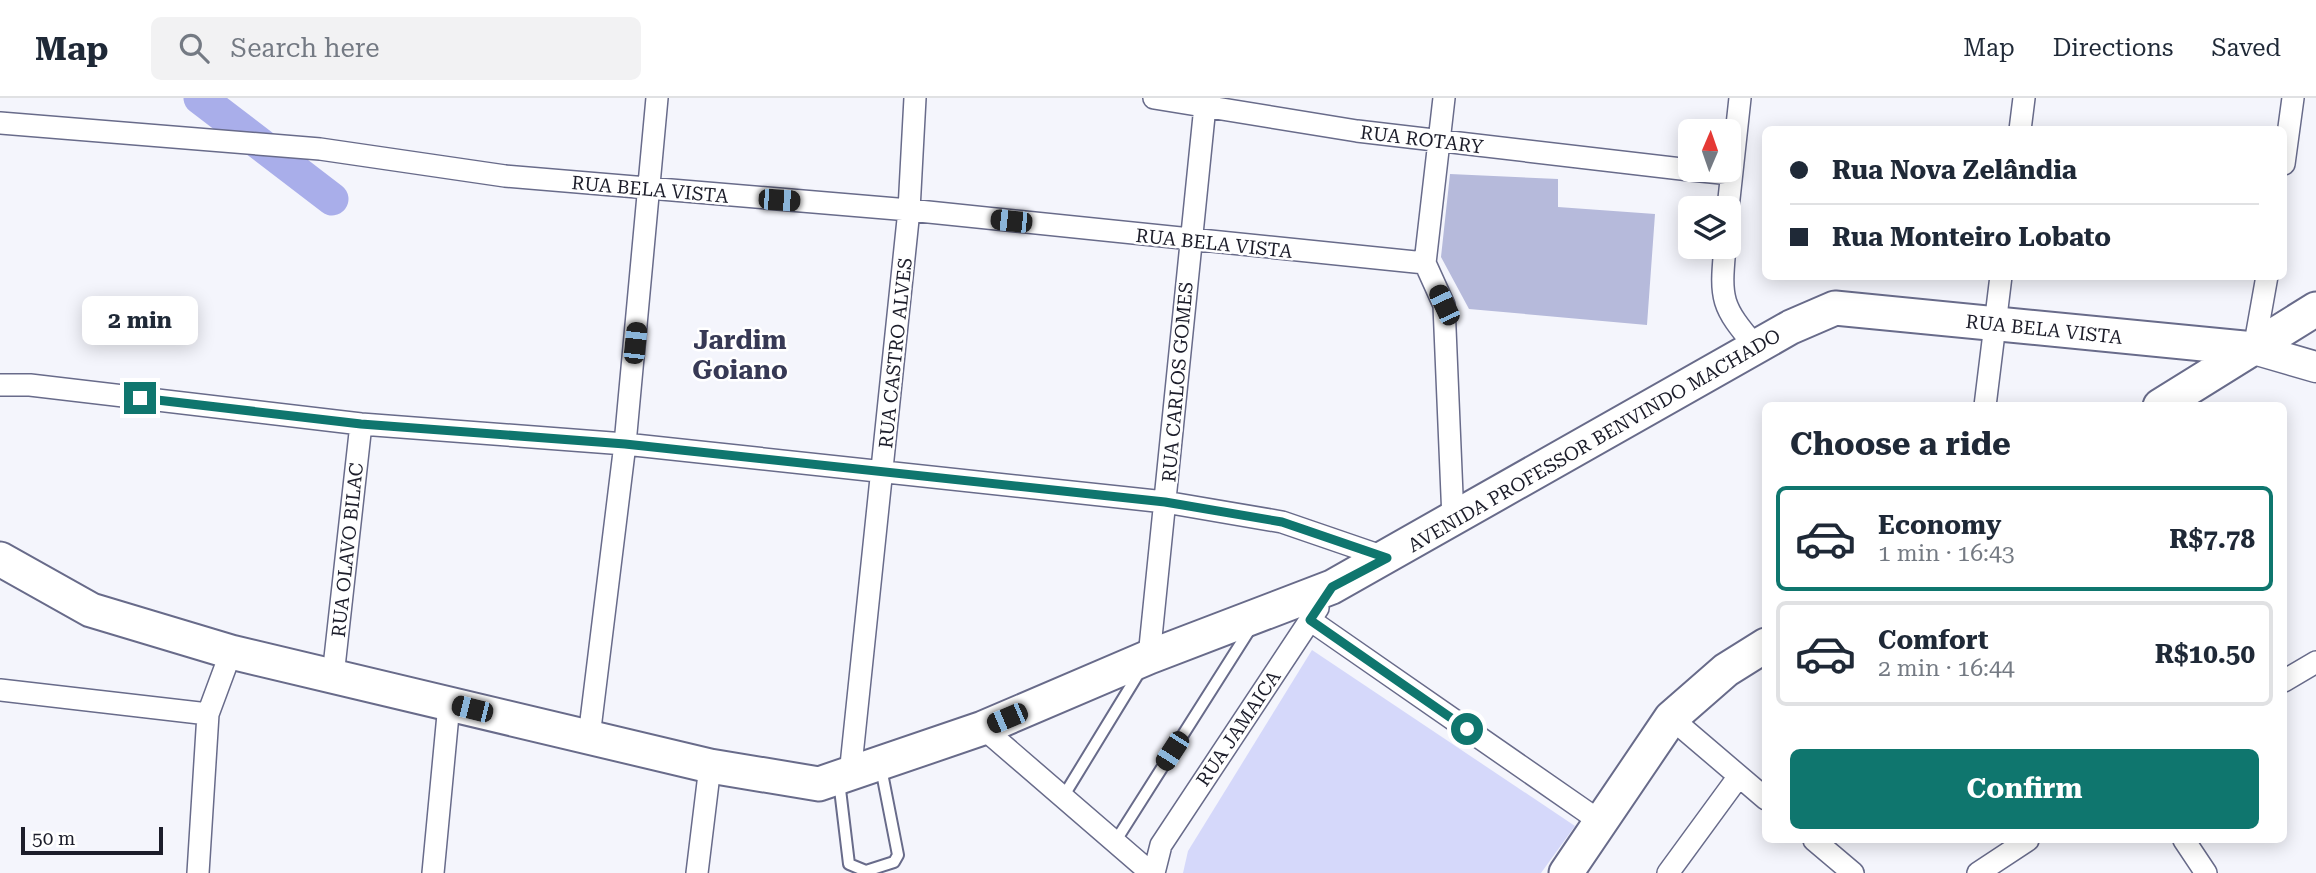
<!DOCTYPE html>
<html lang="en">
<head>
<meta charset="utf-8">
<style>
  :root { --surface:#fff; --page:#f2f2f3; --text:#1f2937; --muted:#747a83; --line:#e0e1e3; --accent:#0f766e }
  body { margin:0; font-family:"Roboto Serif",serif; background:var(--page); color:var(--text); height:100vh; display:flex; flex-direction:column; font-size:26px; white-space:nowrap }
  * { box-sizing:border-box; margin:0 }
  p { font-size:23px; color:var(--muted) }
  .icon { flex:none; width:38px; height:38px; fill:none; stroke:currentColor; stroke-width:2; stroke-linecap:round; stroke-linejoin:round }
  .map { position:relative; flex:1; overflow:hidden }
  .panel { position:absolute; left:1762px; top:304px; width:525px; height:441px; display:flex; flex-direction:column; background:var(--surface); border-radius:10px; box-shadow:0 4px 18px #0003 }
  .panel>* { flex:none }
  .top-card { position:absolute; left:1762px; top:28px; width:525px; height:154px; border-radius:10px; box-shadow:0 4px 18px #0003; display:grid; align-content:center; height:154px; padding:0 28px; background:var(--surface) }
  .needle { width:46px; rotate:2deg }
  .fabs { position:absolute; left:1678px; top:21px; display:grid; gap:14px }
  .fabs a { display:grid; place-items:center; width:63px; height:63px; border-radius:10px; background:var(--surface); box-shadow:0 4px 18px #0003; font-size:35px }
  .scale { position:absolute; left:21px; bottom:18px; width:142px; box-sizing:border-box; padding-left:7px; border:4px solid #1c1d2a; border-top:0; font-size:19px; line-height:24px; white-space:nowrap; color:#1c1d2a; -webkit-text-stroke:5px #fff; paint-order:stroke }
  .end { position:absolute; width:32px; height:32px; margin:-16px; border:9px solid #0f766e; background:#fff; box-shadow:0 0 0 4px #fff }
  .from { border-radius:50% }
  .bubble { position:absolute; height:49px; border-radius:10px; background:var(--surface); box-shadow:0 4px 18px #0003; font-size:23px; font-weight:700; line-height:49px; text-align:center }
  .car { position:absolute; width:21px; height:42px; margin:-21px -10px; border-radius:9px; box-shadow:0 0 5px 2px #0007; background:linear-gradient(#222 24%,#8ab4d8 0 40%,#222 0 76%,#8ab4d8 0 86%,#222 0) }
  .top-card b { display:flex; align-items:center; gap:24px; height:66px; font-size:26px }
  .top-card b+b { border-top:2px solid var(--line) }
  .top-card i { width:18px; height:18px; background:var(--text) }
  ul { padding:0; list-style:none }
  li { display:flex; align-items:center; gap:21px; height:105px; margin:0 14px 10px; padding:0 14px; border:4px solid var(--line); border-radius:10px }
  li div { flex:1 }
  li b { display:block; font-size:26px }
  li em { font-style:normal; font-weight:700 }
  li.current { border-color:var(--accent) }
  li>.icon { width:63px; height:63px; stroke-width:1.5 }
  h2 { padding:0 28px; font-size:32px; line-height:84px }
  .cta { display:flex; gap:14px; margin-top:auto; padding:14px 28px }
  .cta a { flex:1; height:80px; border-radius:10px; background:var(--accent); color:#fff; font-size:28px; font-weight:700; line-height:80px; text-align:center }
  header { display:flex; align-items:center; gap:42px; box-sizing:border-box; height:98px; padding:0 35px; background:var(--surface); border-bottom:2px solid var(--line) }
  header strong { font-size:33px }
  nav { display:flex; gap:38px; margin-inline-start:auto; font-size:24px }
  .search { width:490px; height:63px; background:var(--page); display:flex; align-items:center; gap:18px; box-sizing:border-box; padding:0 24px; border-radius:10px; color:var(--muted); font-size:26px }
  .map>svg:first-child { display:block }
</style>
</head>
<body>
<header>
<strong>Map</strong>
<div class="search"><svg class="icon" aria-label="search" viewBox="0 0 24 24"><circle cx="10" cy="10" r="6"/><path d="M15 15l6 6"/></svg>Search here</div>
<nav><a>Map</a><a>Directions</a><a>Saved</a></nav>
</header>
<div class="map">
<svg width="2316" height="775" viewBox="0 0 2316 775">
  <rect width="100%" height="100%" fill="#f4f5fc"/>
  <path fill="#d5d8fa" d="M1312,552L1575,728L1541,775H1183L1188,753Z"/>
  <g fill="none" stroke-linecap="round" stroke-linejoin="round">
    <path stroke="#a9aeea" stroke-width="33" d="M200,0L332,101"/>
  </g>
  <path fill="#b6badb" d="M1450,76L1558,81V109L1655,116L1647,227L1469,211L1441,159Z"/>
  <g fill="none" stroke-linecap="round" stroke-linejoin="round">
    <defs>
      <path id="lane" d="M839,683L849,766L866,773L894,764L898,757L881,670
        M1063,699L1140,573
        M1115,744L1250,531"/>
      <path id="street" d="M1154,0L1357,33L1690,72
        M1444,0L1425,165L1444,207L1453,421
        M0,25L320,51L505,78L909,112L1425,165
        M2020,32L2024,0
        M2284,66L2293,0
        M1691,72L1731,76
        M1728,110L1740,0
        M1725,149C1720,202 1721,208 1756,249
        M2254,251L2267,178
        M0,287H30L361,326L625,346L1165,404L1282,424L1387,460
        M1985,308L2001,178
        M1310,522L1601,724
        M1149,559L1205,8
        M333,578L361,326
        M2284,583L2316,564
        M0,592L208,616
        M1671,620L1766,701
        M983,630L1151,775
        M589,639L625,346L657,0
        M850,677L909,112L915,0
        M1814,742L1853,775
        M2184,742L2206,775
        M198,775L208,616L231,554
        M433,775L449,606
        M697,775L710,668
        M1154,775L1161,747L1318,510
        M1668,775L1739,678
        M1978,775L2028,742"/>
      <path id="secondary" d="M2254,251L2316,269"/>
      <path id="primary" d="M2160,308L2316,211
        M0,461L91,512L231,554L710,668L819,686L983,630L1149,559L1332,489L1791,229L1835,210L2254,251
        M1566,775L1671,620L1726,572L1766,547"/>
    </defs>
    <use href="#lane" stroke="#686b8a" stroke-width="14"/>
    <use href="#street" stroke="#686b8a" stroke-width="24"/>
    <use href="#secondary" stroke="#686b8a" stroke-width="33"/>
    <use href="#primary" stroke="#686b8a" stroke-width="37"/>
    <use href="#lane" stroke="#fff" stroke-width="10"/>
    <use href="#street" stroke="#fff" stroke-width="21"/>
    <use href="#secondary" stroke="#fff" stroke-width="30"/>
    <use href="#primary" stroke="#fff" stroke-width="33"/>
  </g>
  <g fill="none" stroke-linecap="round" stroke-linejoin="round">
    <path stroke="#0f766e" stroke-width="9" d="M140,300L361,326L625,346L1165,404L1282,424L1387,460L1332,489L1310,522L1467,631"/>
  </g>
  <g text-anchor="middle" stroke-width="5" stroke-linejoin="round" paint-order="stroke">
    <g font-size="19" fill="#1c1d2a" stroke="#fff">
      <text transform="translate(1422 41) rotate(7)" y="7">RUA ROTARY</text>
      <text transform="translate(650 91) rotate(5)" y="7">RUA BELA VISTA</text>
      <text transform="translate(1214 145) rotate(6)" y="7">RUA BELA VISTA</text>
      <text transform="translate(2044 231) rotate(6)" y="7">RUA BELA VISTA</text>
      <text transform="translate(895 255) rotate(-84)" y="7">RUA CASTRO ALVES</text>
      <text transform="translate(1177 284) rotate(-85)" y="7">RUA CARLOS GOMES</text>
      <text transform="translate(1594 342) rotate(-30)" y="7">AVENIDA PROFESSOR BENVINDO MACHADO</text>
      <text transform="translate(347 452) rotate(-84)" y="7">RUA OLAVO BILAC</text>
      <text transform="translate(1238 630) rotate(-56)" y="7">RUA JAMAICA</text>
    </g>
    <g font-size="26" font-weight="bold" fill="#373955" stroke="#fff">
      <text x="740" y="251">Jardim<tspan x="740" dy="30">Goiano</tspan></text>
    </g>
  </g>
</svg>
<div class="fabs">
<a><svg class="needle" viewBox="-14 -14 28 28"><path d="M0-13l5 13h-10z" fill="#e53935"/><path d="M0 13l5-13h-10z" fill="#747a83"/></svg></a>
<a><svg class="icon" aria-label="layers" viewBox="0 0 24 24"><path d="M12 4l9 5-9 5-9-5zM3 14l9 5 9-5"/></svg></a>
</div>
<div class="scale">50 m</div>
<i class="end from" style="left:1467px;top:631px"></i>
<i class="end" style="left:140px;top:300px"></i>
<div class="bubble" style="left:82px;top:198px;width:116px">2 min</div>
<i class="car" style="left:779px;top:102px;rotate:94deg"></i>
<i class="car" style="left:1011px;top:123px;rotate:276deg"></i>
<i class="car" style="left:1444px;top:207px;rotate:335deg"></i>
<i class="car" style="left:635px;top:245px;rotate:6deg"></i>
<i class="car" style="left:472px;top:611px;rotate:284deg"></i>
<i class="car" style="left:1007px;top:620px;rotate:247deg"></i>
<i class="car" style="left:1172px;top:653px;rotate:213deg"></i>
<div class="top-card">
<b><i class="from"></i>Rua Nova Zelândia</b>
<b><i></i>Rua Monteiro Lobato</b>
</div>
<section class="panel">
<h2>Choose a ride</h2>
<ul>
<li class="current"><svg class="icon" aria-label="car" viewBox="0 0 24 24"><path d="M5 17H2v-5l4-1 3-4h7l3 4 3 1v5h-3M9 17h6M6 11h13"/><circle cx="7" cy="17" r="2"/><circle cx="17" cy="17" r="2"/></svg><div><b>Economy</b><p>1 min · 16:43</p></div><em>R$7.78</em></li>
<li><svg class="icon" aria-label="car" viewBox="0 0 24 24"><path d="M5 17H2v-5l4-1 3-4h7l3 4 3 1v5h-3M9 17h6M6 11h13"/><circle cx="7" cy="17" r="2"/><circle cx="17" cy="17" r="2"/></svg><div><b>Comfort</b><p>2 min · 16:44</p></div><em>R$10.50</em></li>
</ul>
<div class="cta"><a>Confirm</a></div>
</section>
</div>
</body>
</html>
